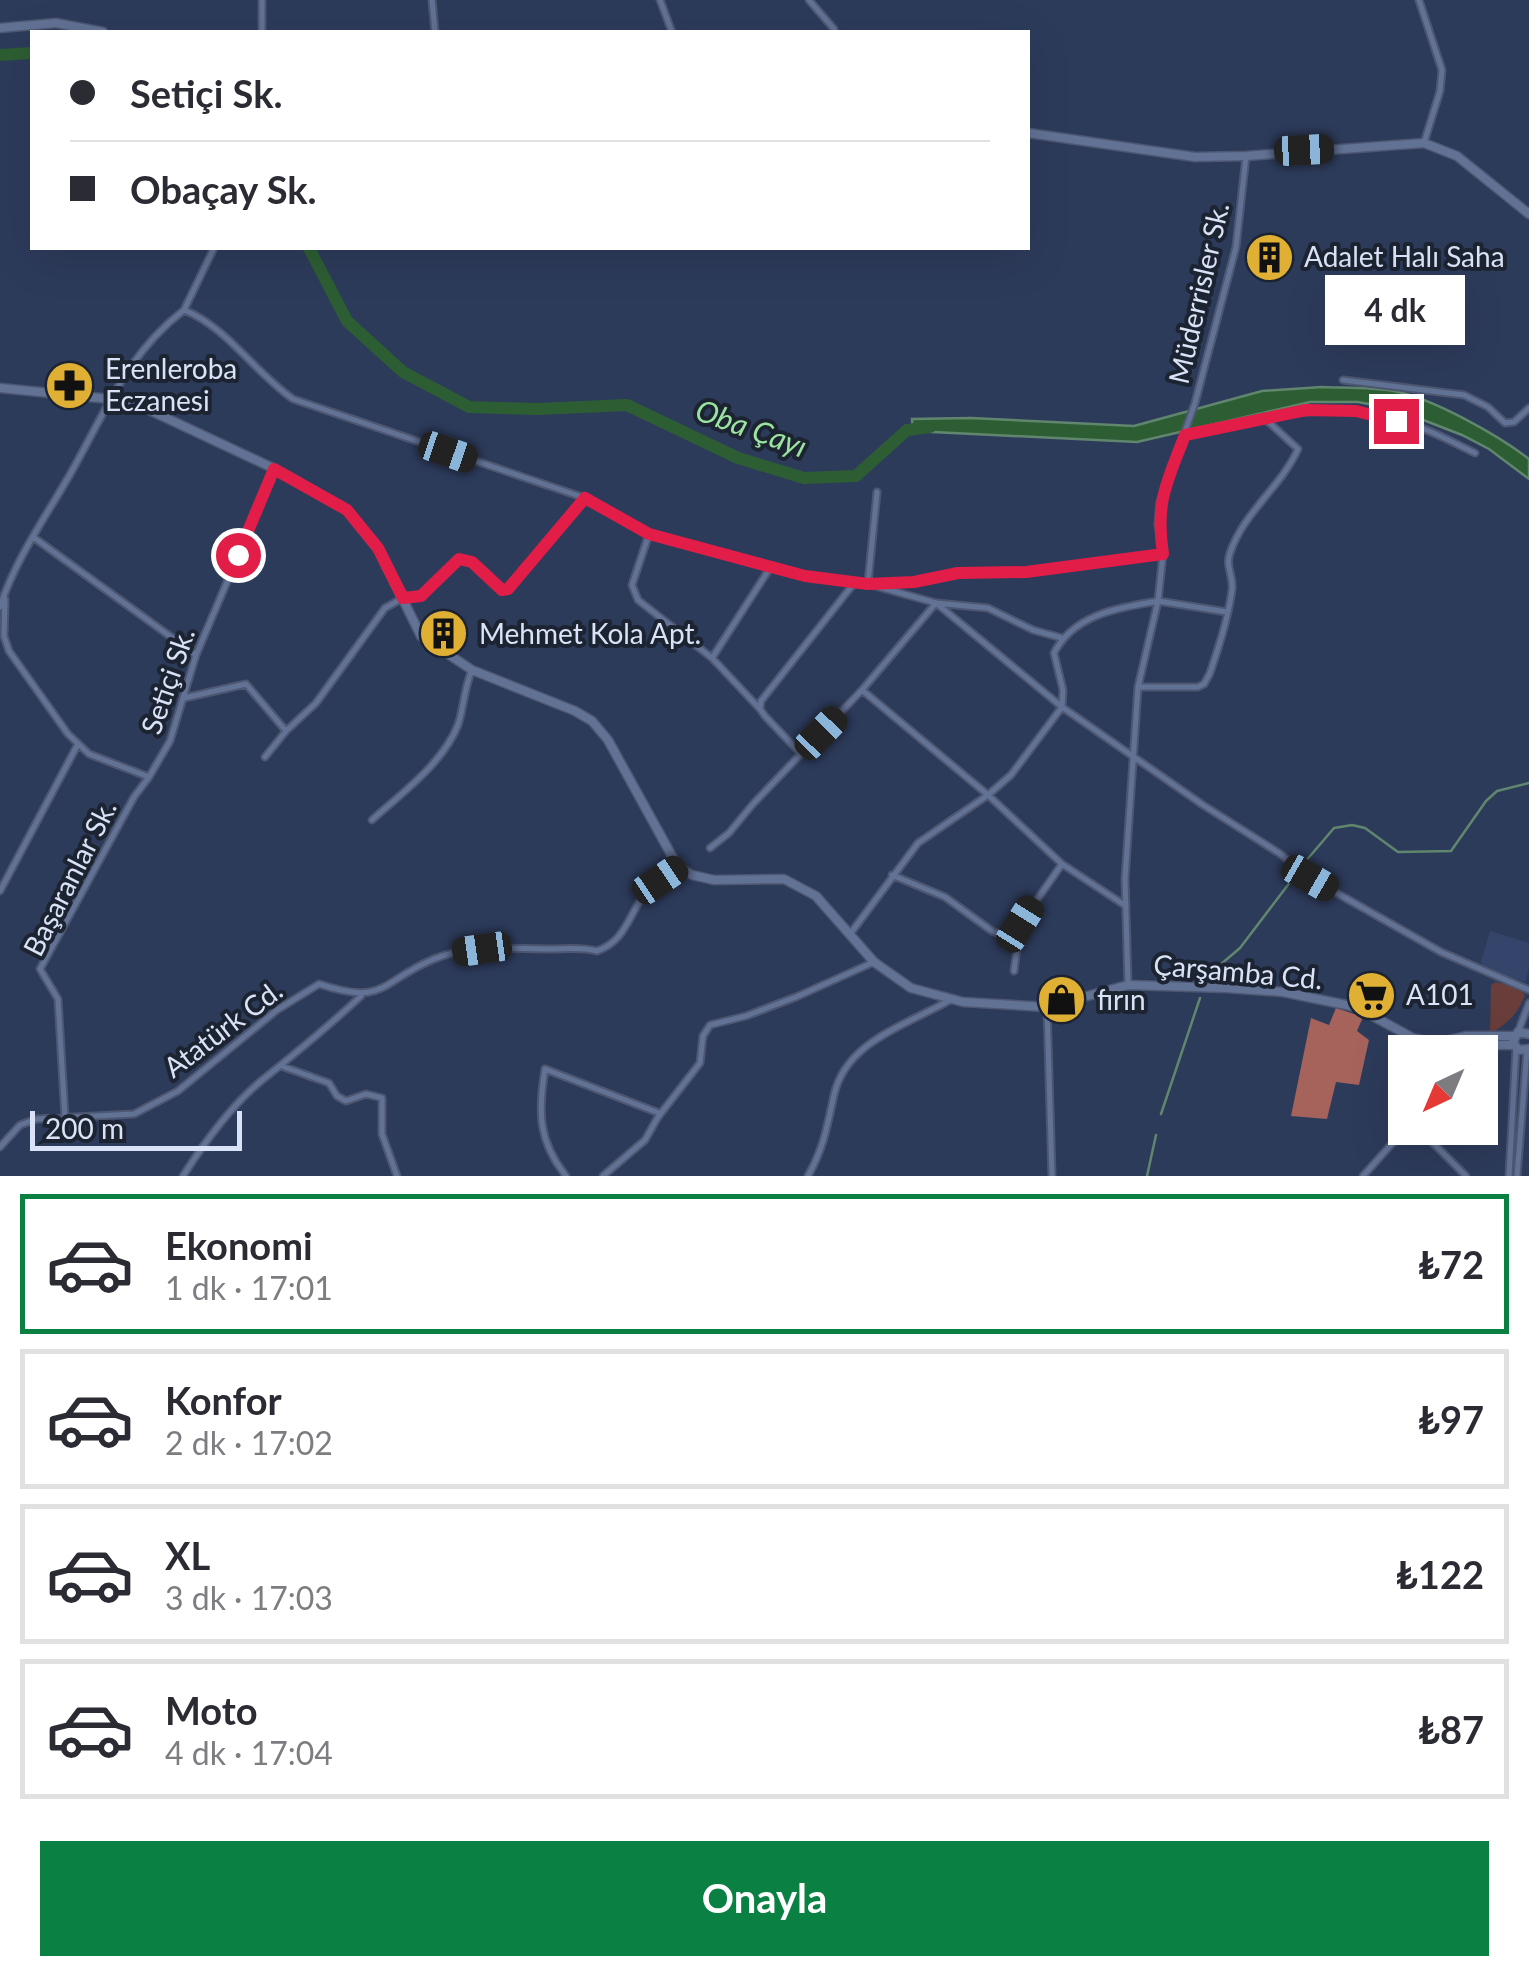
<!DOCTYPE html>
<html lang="tr">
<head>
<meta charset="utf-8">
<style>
  :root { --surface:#fff; --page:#f7f7f7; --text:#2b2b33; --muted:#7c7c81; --line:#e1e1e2; --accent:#0b8043 }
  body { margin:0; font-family:Lato,sans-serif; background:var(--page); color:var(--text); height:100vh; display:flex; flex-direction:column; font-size:38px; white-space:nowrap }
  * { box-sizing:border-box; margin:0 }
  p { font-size:32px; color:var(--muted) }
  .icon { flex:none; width:55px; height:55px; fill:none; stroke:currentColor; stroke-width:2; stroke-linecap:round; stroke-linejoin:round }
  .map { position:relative; height:1176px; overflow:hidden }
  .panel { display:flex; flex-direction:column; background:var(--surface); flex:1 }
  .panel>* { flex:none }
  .guide { position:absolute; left:30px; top:30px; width:1000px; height:220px; border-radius:0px; box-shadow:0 10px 40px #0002; display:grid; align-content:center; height:220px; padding:0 40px; background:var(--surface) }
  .needle { width:65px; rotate:224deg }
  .tools { position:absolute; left:1388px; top:1035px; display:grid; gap:20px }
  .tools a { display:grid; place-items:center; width:110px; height:110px; border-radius:0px; background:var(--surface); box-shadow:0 10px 40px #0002; font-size:50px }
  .scale { position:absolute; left:30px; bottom:25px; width:212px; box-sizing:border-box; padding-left:10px; border:5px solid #d9e2f6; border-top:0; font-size:28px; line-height:35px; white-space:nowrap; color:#d9e2f6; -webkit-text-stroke:8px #1c2331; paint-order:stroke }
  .end { position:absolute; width:45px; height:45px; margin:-22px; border:12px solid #e11d48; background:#fff; box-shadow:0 0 0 5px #fff }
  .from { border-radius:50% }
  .bubble { position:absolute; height:70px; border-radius:0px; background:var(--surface); box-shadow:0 10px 40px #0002; font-size:32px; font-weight:700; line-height:70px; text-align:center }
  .car { position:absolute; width:30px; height:60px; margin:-30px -15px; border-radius:12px; box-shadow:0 0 8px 2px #0007; background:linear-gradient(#222 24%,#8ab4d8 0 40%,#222 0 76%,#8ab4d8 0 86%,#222 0) }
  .guide b { display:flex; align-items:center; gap:35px; height:95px; font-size:38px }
  .guide b+b { border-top:2px solid var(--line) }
  .guide i { width:25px; height:25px; background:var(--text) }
  ul { padding:18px 0 0; list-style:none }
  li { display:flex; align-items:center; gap:30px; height:140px; margin:0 20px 15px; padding:0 20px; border:5px solid var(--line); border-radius:0px }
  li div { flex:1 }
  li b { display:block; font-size:38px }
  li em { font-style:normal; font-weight:700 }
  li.on { border-color:var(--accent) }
  li>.icon { width:90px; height:90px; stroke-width:1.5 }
  .button { display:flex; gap:20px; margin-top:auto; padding:20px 40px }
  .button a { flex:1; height:115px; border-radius:0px; background:var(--accent); color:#fff; font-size:40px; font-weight:700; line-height:115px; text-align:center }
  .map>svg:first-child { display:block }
</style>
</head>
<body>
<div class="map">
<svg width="1529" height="1176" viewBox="0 0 1529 1176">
  <rect width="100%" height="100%" fill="#2d3b5b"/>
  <path fill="#34446a" d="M1490,931L1529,943V968L1525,982L1485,969L1481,962Z"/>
  <path fill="#693d39" d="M1496,982L1520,989L1525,995C1518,1014 1507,1024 1490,1034L1491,985Z"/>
  <path fill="#a5635c" d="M1336,1008L1363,1017L1357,1031L1369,1040L1359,1085L1336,1082L1327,1119L1291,1116L1311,1018L1329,1025Z"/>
  <path fill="#2d5e33" stroke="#61866e" stroke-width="2.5" d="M1322,387C1346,388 1370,387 1394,391C1432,398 1498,435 1529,459V479L1489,449L1462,435L1395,409L1358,402H1310L1137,442L913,431L912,419L971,418L1134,426L1262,391Z"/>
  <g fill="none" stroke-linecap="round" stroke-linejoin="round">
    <path stroke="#61866e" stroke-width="2.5" d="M1305,862L1334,828L1352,825L1365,828L1398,852L1451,851L1486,801L1497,791L1529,783
      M1207,976L1240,948L1294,877
      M1161,1114L1200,998
      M1147,1176L1156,1135"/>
    <path stroke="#2d5e33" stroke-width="12" d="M0,55L32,53
      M309,248L347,321L403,372L469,407L538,409L627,405L738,458L804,478L856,476L907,430L930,427"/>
    <defs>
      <path id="minor" d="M432,0L435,32
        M660,0L672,32
        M809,0L834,29
        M1419,0L1442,70L1440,91L1424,143
        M262,32V0
        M184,310L214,248
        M1343,380L1464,395L1488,407L1505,423L1514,422L1529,408
        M1185,435C1262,416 1343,396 1419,427C1438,434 1456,444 1475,453
        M649,534L632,585L638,600L712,658
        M33,537L196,655
        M868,583L877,492
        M878,583L914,582L958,573L1026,571L1163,554
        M5,599L4,636L9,651L68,734L89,754L149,777L170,741L196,655L275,469
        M0,607C16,557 48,514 73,469C107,409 127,354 184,310C227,327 255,373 293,399L585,498L649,534L805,576L868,584L936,603L988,608L1033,630L1062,638
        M1138,687H1198L1204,684L1210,673C1219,646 1228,619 1232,590C1234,576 1225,567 1230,553C1243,513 1281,487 1298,449L1263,417
        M862,690L988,795L1062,864L1126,906
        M184,698L246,684L286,731
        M760,709L712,658L770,568
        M801,754L765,716L760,709L761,701L855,582
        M265,757L286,731L316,703L385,608L403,598L421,596L459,559L472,562L503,590L508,589L585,498
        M372,820C402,793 443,763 458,725C464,707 464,688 472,670
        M710,848L729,833L753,804L862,690L936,603L1062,707L1203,805L1279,853L1310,878L1441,952L1529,990
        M892,875L945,897L992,931L1017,941
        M0,891L78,744
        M850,934L918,843L988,795L1011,775L1062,707L1063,690L1054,653C1074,614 1118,608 1158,601L1163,554L1158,524L1160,502L1195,403L1236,247L1246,156
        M1014,971L1020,924L1062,864
        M1128,985L1125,879L1138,687L1158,601L1227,612
        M1047,1007L1052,1176
        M1518,1032L1529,1003
        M1450,1052L1457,1040
        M284,1067L329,1083L337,1096L346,1101L366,1094L382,1098V1134L397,1176
        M65,1117L58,999L40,969L134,797L149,777
        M1418,1128L1466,1176
        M0,1147L20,1125L37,1119L134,1114L178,1091L277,1010L319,984C386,1006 379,982 434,959C471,944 511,949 550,949C566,949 581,947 597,951C624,941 627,920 642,898C651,885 665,876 678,867
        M183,1176C204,1143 231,1106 261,1081C296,1053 329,1026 361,996
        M566,1176C538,1141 538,1112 545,1069L659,1113
        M603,1176L645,1140L658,1117L700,1063L703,1036L710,1025L746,1016L796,997L874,962
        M808,1176C824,1147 827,1127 834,1095C846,1041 907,1025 950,1000
        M1363,1176L1406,1128
        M1509,1176L1516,1048
        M1517,1176L1527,1050"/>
      <path id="tertiary" d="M0,28L56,23L103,32
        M1028,133L1195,157L1246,156L1424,143L1457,156L1529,214
        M0,388L130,401L275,469L347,510L378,549L421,636L472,670L575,711L592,721L608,740L678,867L692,875L714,880L784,879L816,896L874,962L911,988L963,1002L1047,1007L1128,985L1226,988L1283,992L1356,1007L1413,1038L1436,1043L1466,1036H1514
        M1529,1034L1518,1032L1513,1042L1518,1050L1529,1049
        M1457,1040L1468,1045H1514"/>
    </defs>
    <use href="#minor" stroke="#4d5772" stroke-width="9"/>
    <use href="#tertiary" stroke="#4d5772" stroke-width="11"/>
    <use href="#minor" stroke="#627295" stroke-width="5"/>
    <use href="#tertiary" stroke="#627295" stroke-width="8"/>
  </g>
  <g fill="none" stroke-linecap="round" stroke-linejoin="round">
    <path stroke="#e11d48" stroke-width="12" d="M238,555L274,469L347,510L378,548L403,598L421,596L459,559L472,562L502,590L508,589L585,498L649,534L805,576L868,584L914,582L958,573L1026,572L1163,554C1155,502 1167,482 1185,435L1306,410L1356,411L1396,421"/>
  </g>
  <defs>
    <symbol id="building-disc" viewBox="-11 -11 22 22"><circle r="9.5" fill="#e0b034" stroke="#1c2331"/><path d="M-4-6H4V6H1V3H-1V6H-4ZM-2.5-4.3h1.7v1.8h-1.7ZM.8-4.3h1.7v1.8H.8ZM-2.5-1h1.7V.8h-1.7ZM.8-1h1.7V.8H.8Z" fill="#111"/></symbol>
    <symbol id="pharmacy-disc" viewBox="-11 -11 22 22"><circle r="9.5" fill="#e0b034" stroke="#1c2331"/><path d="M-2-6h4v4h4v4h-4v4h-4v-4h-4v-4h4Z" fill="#111"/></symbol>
    <symbol id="supermarket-disc" viewBox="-11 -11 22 22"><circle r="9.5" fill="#e0b034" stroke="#1c2331"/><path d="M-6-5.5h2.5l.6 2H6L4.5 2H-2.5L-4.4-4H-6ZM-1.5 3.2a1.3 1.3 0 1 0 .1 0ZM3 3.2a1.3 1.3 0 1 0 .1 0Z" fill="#111"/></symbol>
    <symbol id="shop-disc" viewBox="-11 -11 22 22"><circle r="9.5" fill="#e0b034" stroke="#1c2331"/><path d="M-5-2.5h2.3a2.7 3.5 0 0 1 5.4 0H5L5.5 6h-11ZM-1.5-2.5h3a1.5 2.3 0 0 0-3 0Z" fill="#111"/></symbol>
  </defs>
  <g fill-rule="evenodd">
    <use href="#building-disc" x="1242" y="230" width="55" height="55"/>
    <use href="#pharmacy-disc" x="42" y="358" width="55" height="55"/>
    <use href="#building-disc" x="416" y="606" width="55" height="55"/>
    <use href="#supermarket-disc" x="1344" y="968" width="55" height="55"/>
    <use href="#shop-disc" x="1034" y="972" width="55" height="55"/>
  </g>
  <g text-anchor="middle" stroke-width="8" stroke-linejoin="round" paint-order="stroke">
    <g font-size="28" fill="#d9e2f6" stroke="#1c2331" text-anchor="start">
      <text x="1304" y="267">Adalet Halı Saha</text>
      <text x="105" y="379">Erenleroba<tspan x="105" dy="32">Eczanesi</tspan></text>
      <text x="479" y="644">Mehmet Kola Apt.</text>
      <text x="1406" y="1005">A101</text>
      <text x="1097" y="1010">fırın</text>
    </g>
    <g font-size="28" fill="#d9e2f6" stroke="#1c2331">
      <text transform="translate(1199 293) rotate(-77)" y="10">Müderrisler Sk.</text>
      <text transform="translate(168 681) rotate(-71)" y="10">Setiçi Sk.</text>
      <text transform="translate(70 878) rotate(-63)" y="10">Başaranlar Sk.</text>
      <text transform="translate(1238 972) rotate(5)" y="10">Çarşamba Cd.</text>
      <text transform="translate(223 1029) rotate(-37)" y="10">Atatürk Cd.</text>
    </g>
    <g font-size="30" font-style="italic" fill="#9be3a1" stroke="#1c2331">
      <text transform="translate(751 429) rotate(20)" y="10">Oba Çayı</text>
    </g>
  </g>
</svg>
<div class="tools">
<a><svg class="needle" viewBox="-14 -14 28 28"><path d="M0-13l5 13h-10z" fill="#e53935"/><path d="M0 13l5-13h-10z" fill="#7c7c81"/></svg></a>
</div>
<div class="scale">200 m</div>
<i class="end from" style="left:238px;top:555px"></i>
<i class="end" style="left:1396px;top:421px"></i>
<div class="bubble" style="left:1325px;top:275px;width:140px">4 dk</div>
<i class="car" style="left:1304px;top:150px;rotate:87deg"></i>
<i class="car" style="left:448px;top:452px;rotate:109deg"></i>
<i class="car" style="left:821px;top:733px;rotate:44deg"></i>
<i class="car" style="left:1310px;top:878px;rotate:120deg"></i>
<i class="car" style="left:660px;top:880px;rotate:56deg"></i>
<i class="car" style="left:1020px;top:924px;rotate:32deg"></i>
<i class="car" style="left:482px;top:949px;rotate:262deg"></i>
<div class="guide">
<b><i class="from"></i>Setiçi Sk.</b>
<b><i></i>Obaçay Sk.</b>
</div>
</div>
<section class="panel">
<ul>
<li class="on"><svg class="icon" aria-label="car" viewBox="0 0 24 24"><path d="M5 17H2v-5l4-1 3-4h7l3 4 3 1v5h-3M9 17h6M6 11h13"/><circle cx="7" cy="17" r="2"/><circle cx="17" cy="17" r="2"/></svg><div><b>Ekonomi</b><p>1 dk · 17:01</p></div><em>₺72</em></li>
<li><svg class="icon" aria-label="car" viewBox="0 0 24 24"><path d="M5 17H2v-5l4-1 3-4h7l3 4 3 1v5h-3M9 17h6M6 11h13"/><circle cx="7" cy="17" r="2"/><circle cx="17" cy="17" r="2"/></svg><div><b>Konfor</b><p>2 dk · 17:02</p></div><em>₺97</em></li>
<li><svg class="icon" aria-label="car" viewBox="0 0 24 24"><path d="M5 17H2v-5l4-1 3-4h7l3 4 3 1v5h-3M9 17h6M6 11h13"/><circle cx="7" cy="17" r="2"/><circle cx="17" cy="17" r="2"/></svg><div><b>XL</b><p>3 dk · 17:03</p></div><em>₺122</em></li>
<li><svg class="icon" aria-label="car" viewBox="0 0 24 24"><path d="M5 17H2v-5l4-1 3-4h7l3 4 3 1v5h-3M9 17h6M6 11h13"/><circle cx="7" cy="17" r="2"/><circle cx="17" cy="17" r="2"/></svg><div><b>Moto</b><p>4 dk · 17:04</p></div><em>₺87</em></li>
</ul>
<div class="button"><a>Onayla</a></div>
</section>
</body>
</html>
